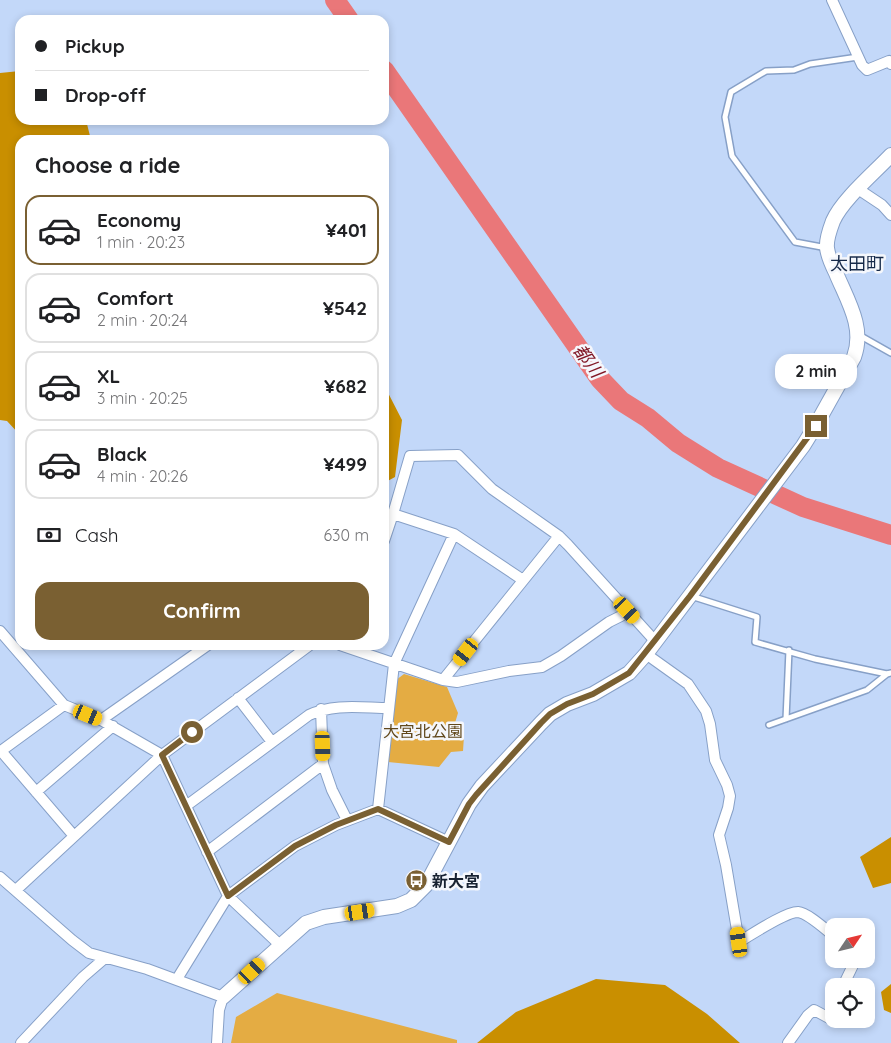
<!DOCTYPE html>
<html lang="en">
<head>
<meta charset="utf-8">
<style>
  :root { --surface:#fff; --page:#f2f2f2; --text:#202124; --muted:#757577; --line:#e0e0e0; --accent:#7a6032 }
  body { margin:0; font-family:Quicksand,"Noto Sans JP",sans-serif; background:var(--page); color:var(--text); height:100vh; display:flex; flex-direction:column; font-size:19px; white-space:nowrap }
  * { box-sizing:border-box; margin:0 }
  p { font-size:16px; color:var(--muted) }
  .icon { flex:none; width:28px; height:28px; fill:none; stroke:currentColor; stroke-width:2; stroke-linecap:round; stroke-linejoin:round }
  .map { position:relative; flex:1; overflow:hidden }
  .details { position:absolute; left:15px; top:135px; width:374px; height:515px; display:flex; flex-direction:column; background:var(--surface); border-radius:15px; box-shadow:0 2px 8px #0003 }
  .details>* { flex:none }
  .top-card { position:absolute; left:15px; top:15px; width:374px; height:110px; border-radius:15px; box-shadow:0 2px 8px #0003; display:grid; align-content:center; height:110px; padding:0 20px; background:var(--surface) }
  .needle { width:32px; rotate:55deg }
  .fabs { position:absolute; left:825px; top:918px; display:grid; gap:10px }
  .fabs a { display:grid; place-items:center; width:50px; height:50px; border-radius:10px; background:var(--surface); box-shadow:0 2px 8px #0003; font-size:25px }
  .end { position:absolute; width:22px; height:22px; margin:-11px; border:6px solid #7a6032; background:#fff; box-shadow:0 0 0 2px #fff }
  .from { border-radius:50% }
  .bubble { position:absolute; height:35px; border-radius:15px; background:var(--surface); box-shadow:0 2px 8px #0003; font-size:16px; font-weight:700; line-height:35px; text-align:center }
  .car { position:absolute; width:15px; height:30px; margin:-15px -8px; border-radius:6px; box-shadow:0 0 4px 1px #0007; background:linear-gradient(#f5c518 24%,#345 0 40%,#f5c518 0 76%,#345 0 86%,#f5c518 0) }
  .top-card b { display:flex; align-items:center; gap:18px; height:48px; font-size:19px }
  .top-card b+b { border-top:1px solid var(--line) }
  .top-card i { width:12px; height:12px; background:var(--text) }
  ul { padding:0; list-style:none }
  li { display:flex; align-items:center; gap:15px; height:70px; margin:0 10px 8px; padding:0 10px; border:2px solid var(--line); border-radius:15px }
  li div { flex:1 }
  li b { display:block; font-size:19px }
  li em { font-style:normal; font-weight:700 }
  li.selected { border-color:var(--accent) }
  li>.icon { width:45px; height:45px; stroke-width:1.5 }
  h2 { padding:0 20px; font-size:22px; line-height:60px }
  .pay { display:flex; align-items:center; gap:12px; height:55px; padding:0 20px; font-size:19px }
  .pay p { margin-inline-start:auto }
  .action { display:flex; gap:10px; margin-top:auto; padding:10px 20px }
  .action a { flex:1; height:58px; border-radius:15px; background:var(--accent); color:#fff; font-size:20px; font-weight:700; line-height:58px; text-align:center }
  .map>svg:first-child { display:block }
</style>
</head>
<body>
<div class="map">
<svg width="891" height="1043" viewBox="0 0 891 1043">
  <rect width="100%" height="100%" fill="#c3d8f9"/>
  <path fill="#e4ac43" d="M404,674L447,687L458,713L455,723L464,736L463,751L451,752L439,767L388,762L396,680Z
    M277,993L457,1040V1043H231L236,1017Z"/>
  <path fill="#c98f00" d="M20,71V120H86L91,140H20V435L7,421L0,420V73Z
    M384,385L402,420L395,477L384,483Z
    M891,837V883L873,888L860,857Z
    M596,979L665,985L707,1014L740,1043H477L516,1012Z
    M891,984V1013L884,1010L881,992Z"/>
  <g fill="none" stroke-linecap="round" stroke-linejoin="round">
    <path stroke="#ea7779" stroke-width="20" d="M335,0L349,20
      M384,70L600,379L621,401L648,418L678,443L718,468L803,507L891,535"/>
    <defs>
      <path id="lane" d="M827,248L795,242L732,156L725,117L731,92L766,71L794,70L810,64L858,57
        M859,335L891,353
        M691,596L757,617L755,642L815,659L887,674L891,673
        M786,719L789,650
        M769,725L867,690L887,674"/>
      <path id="street" d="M832,0L862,65L867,70L889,61L891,64
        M858,189L882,205L891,215
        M393,514L454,534L523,580
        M384,541L393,514L410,456L458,455L492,489L559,536L568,545L655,641
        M0,631L64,705L101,720L208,645
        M340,645L443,680L559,536
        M646,654L688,684L706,711L710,724L715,760L727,785L730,796L728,808L719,835L726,865L739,942C751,935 785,912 798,912C808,913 826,930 834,936
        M443,680L457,682L509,671L542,667L561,656L609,622L621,616L627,611
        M238,698L272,742
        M64,705L1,751L74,836
        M321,709L323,764L332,790L347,820
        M101,720L162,755L228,896L280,945
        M36,792L113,726
        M186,806L309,715C334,703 363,708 389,708
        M378,809L394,664L454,534
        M207,852L323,764
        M0,877L72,940L89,953L147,969L223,997L219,1010L217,1043
        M16,890L162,755L310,645
        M177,979L228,896L295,846L336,825L378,809L449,842
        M843,986L856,959
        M21,1043L83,977L105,958
        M788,1043L808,1015L814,1010L829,1018L834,1008"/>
      <path id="secondary" d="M223,997L306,923L324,917L397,906L411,900L426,885L469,804L482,786L541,723L550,714L567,704L593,694L629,673L646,654L803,446L816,425L854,357C865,327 847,300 836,273C832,265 828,256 827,248C826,239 830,229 833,221C842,200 874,173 891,155"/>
    </defs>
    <use href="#lane" stroke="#87a0c7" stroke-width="8"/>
    <use href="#street" stroke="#87a0c7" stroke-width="12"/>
    <use href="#secondary" stroke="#87a0c7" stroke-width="16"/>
    <use href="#lane" stroke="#fff" stroke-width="5"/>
    <use href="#street" stroke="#fff" stroke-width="10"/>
    <use href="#secondary" stroke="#fff" stroke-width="14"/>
  </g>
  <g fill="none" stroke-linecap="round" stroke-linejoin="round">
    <path stroke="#7a6032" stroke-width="6" d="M192,732L162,755L228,896L295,846L336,825L378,809L449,842L469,804L476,795L541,723L550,714L567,704L593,694L629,673L690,596L816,426"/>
  </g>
  <defs>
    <symbol id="bus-disc" viewBox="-11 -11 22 22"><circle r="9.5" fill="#7a6032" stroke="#f5f7fc"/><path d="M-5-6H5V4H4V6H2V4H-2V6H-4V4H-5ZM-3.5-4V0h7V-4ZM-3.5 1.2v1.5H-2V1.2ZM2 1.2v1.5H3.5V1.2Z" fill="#fff"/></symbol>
  </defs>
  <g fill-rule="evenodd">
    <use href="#bus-disc" x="404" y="868" width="25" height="25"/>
  </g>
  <g text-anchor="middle" stroke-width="5" stroke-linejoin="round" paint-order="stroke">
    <g font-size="16" fill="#61481c" stroke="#f5f7fc">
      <text x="423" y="737">大宮北公園</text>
    </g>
    <g font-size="16" font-weight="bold" fill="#182231" stroke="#f5f7fc" text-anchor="start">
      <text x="432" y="887">新大宮</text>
    </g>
    <g font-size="18" fill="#162949" stroke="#f5f7fc">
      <text x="857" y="270">太田町</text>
    </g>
    <g font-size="18" font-style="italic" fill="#821927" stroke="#f5f7fc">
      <text transform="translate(588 361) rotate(54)" y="6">都川</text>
    </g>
  </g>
</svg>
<div class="fabs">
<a><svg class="needle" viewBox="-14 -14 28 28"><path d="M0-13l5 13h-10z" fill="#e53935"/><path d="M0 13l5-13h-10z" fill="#757577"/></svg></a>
<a><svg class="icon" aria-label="locate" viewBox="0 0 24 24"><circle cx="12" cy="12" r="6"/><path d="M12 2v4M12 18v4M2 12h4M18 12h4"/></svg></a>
</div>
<i class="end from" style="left:192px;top:732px"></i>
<i class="end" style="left:816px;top:426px"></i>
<div class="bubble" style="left:775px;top:354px;width:82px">2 min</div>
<i class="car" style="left:627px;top:610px;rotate:137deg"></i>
<i class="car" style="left:466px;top:652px;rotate:218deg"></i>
<i class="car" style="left:88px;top:715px;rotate:112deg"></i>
<i class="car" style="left:323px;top:746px;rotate:178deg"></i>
<i class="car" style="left:360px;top:912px;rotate:81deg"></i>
<i class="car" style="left:739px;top:942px;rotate:352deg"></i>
<i class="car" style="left:252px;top:971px;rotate:47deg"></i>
<div class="top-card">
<b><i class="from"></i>Pickup</b>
<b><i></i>Drop-off</b>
</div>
<section class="details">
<h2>Choose a ride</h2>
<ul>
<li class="selected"><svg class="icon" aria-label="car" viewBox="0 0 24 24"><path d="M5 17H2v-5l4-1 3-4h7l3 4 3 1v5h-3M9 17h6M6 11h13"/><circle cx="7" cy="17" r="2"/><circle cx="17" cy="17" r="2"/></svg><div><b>Economy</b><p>1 min · 20:23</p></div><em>¥401</em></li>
<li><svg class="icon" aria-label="car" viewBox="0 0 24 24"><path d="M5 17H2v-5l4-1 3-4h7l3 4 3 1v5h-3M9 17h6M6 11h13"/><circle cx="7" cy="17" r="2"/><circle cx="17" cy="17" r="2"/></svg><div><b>Comfort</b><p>2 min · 20:24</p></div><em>¥542</em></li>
<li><svg class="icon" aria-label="car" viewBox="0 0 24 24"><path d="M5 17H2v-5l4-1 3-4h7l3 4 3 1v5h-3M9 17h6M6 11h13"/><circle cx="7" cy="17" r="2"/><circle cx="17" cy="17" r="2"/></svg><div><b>XL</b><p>3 min · 20:25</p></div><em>¥682</em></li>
<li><svg class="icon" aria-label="car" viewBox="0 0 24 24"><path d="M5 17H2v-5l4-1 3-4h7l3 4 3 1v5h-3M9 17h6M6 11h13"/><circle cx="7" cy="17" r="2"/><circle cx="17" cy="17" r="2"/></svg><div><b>Black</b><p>4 min · 20:26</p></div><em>¥499</em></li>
</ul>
<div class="pay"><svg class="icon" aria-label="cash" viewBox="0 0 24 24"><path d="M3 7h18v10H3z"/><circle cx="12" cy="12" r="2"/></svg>Cash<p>630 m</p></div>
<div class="action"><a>Confirm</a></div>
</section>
</div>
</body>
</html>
